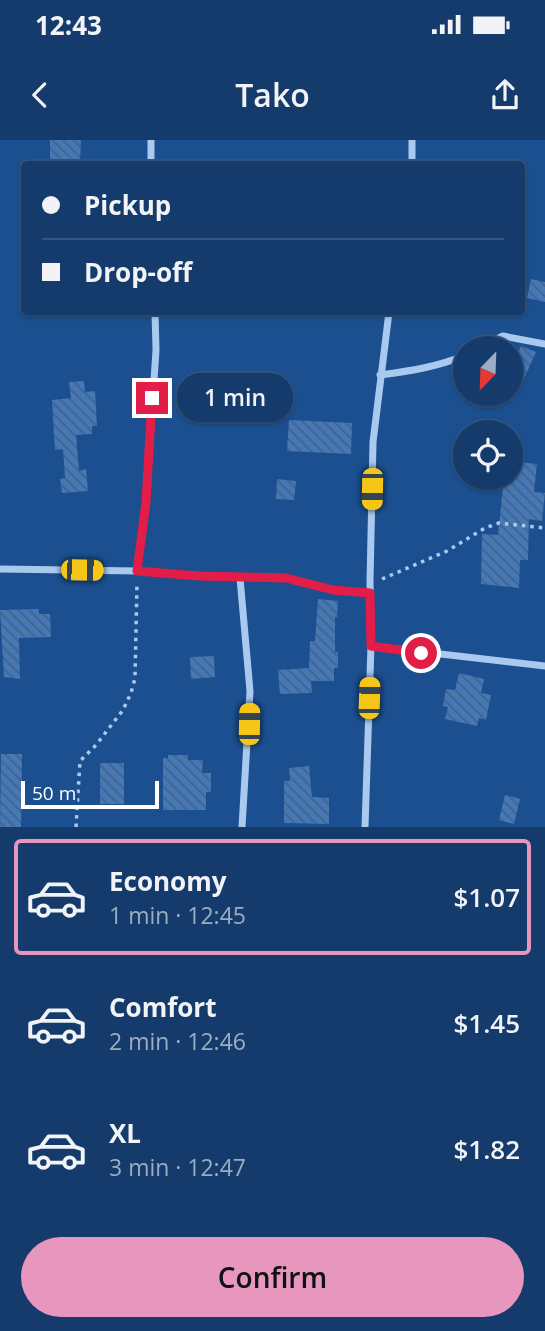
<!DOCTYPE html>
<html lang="en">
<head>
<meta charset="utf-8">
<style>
  :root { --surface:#143b6b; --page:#1d4271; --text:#f1f3f6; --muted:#9dadc1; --line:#33557e; --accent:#e797bd }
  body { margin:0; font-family:"Open Sans",sans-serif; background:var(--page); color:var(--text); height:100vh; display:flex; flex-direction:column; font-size:26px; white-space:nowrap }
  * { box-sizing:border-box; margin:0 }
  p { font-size:23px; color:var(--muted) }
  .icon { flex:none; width:38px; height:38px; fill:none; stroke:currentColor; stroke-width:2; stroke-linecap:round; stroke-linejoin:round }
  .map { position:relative; height:687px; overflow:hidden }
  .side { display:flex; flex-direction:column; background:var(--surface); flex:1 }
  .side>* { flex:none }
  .top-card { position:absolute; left:21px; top:21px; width:504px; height:154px; border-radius:7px; box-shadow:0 2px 5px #0004,0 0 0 2px var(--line); display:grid; align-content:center; height:154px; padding:0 21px; background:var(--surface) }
  .needle { width:46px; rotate:203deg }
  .tools { position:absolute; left:453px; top:196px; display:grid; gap:14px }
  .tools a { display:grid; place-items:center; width:70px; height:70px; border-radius:50%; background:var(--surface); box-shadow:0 2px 5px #0004,0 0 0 2px var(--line); font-size:35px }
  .scale { position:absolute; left:21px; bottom:18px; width:138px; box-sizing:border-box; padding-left:7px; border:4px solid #fff; border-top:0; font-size:19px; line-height:24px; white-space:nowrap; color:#fff; -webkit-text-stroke:5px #1b4f8f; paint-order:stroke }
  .end { position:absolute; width:32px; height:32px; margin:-16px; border:9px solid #e11d48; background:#fff; box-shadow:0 0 0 4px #fff }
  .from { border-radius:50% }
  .bubble { position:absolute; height:49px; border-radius:24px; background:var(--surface); box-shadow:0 2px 5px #0004,0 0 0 2px var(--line); font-size:23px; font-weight:600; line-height:49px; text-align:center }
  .car { position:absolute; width:21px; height:42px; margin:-21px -10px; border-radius:9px; box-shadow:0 0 5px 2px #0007; background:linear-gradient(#f5c518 24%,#345 0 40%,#f5c518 0 76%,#345 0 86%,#f5c518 0) }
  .top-card b { display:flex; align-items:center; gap:24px; height:66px; font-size:26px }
  .top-card b+b { border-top:2px solid var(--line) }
  .top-card i { width:18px; height:18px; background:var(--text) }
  ul { padding:12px 0 0; list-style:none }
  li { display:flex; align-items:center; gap:21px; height:116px; margin:0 14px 10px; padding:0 7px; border:4px solid transparent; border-radius:7px }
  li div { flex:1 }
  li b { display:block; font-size:26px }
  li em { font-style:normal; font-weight:600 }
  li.current { border-color:var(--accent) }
  li>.icon { width:63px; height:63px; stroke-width:1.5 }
  .cta { display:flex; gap:14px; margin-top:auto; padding:14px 21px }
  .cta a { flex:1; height:80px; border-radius:42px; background:var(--accent); color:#111; font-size:28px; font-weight:600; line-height:80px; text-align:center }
  .status { display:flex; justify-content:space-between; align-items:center; height:49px; padding:0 35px; background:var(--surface); direction:ltr }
  .status svg { height:19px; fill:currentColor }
  header { display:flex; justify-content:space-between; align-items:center; height:91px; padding:0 21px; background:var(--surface); font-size:32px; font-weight:600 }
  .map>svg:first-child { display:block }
</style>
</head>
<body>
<div class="status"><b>12:43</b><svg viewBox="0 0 49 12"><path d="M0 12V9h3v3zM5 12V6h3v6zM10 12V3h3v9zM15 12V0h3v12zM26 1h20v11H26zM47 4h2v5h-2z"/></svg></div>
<header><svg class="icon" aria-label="back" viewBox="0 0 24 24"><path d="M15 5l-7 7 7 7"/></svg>Tako<svg class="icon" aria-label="share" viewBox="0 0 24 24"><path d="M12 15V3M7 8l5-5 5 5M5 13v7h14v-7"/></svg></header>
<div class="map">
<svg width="545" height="687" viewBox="0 0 545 687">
  <defs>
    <pattern id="building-back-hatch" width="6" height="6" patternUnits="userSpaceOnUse" patternTransform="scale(1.75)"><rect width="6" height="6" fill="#4478b7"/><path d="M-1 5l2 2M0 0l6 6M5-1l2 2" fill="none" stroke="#486282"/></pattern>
  </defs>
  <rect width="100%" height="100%" fill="#1b4f8f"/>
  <path fill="url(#building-back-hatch)" d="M50,0H81L80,24H50Z
    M531,139L545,142V162L527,158Z
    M521,206L536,212L523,241L511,235V228Z
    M84,241L85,252L95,251L97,286H92V294L76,295L79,331L86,329L88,351L62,353L60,339L65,338L63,309L55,310L52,260L71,258L69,242Z
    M289,280L352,283L351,314L287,311Z
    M511,321L537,324L534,352L545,353L542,381L529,379L528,420H520L519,448L481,444L482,394L498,395L504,338H511Z
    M277,339L296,341L294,360L276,359Z
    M318,459L338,461L337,477H335V512H338V528H334V541H311L312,553L280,554L278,530L309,528L310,501H315Z
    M39,469V474H50L51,497L19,498L20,539L4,537L0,470Z
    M214,516L215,537L191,539L190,517Z
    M459,533L484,539L481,553L491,555L486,580L479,578L477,586L445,579L448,567L443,566L446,549L455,550Z
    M1,614H22L21,687H0Z
    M168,615H188V620H203L202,633H211V652H206V670H163V618H168Z
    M100,623H124V664H100Z
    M309,626L312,657L329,658V684L284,683V641H290L289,628Z
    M505,655L520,659L514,684L499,680Z"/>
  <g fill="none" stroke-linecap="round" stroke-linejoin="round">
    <path stroke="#a9c9ee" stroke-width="3.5" stroke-dasharray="3.5 5" stroke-linecap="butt" d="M382,439L447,411L485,388L499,383L545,388
      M76,687L80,621L96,605L123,570L131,553L135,538L137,443"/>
    <path stroke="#a9c9ee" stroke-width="7" d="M151,24V0
      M412,24V0
      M477,208L503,196L545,204
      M380,235C410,231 437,227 466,215
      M0,429L137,431L199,436L286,438L333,450L370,453
      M137,431L146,361L156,210L155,172
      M240,438L250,551L242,687
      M371,506L545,526
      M365,687L371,506L370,442L373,302L389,172"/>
  </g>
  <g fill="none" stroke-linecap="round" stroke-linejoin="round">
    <path stroke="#e11d48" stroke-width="9" d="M152,258L146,362L137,431L199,436L286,438L333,450L370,453L371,506L421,513"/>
  </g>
</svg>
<div class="tools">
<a><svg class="needle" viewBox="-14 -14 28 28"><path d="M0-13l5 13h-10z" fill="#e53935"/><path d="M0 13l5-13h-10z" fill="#9dadc1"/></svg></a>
<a><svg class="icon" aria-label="locate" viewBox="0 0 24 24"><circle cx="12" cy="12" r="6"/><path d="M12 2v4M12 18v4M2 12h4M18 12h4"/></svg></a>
</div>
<div class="scale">50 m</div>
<i class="end from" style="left:421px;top:513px"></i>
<i class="end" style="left:152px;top:258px"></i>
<div class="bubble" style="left:177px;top:233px;width:116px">1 min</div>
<i class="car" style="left:372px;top:349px;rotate:181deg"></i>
<i class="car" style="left:82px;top:430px;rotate:91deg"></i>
<i class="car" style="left:369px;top:558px;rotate:2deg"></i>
<i class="car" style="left:249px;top:584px;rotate:1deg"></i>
<div class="top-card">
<b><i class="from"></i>Pickup</b>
<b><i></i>Drop-off</b>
</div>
</div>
<section class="side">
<ul>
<li class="current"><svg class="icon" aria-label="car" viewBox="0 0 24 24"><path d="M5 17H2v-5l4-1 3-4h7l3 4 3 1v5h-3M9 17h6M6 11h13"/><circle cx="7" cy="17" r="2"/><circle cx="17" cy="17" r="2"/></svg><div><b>Economy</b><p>1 min · 12:45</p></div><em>$1.07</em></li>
<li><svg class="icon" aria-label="car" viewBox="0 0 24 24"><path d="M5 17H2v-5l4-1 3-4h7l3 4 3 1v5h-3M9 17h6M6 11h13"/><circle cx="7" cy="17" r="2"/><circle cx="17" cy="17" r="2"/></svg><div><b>Comfort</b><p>2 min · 12:46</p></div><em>$1.45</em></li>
<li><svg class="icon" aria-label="car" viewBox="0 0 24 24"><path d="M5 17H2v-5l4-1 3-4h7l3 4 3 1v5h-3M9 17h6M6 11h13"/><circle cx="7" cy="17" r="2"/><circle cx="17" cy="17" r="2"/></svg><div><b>XL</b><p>3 min · 12:47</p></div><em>$1.82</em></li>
</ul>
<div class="cta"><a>Confirm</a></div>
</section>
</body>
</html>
